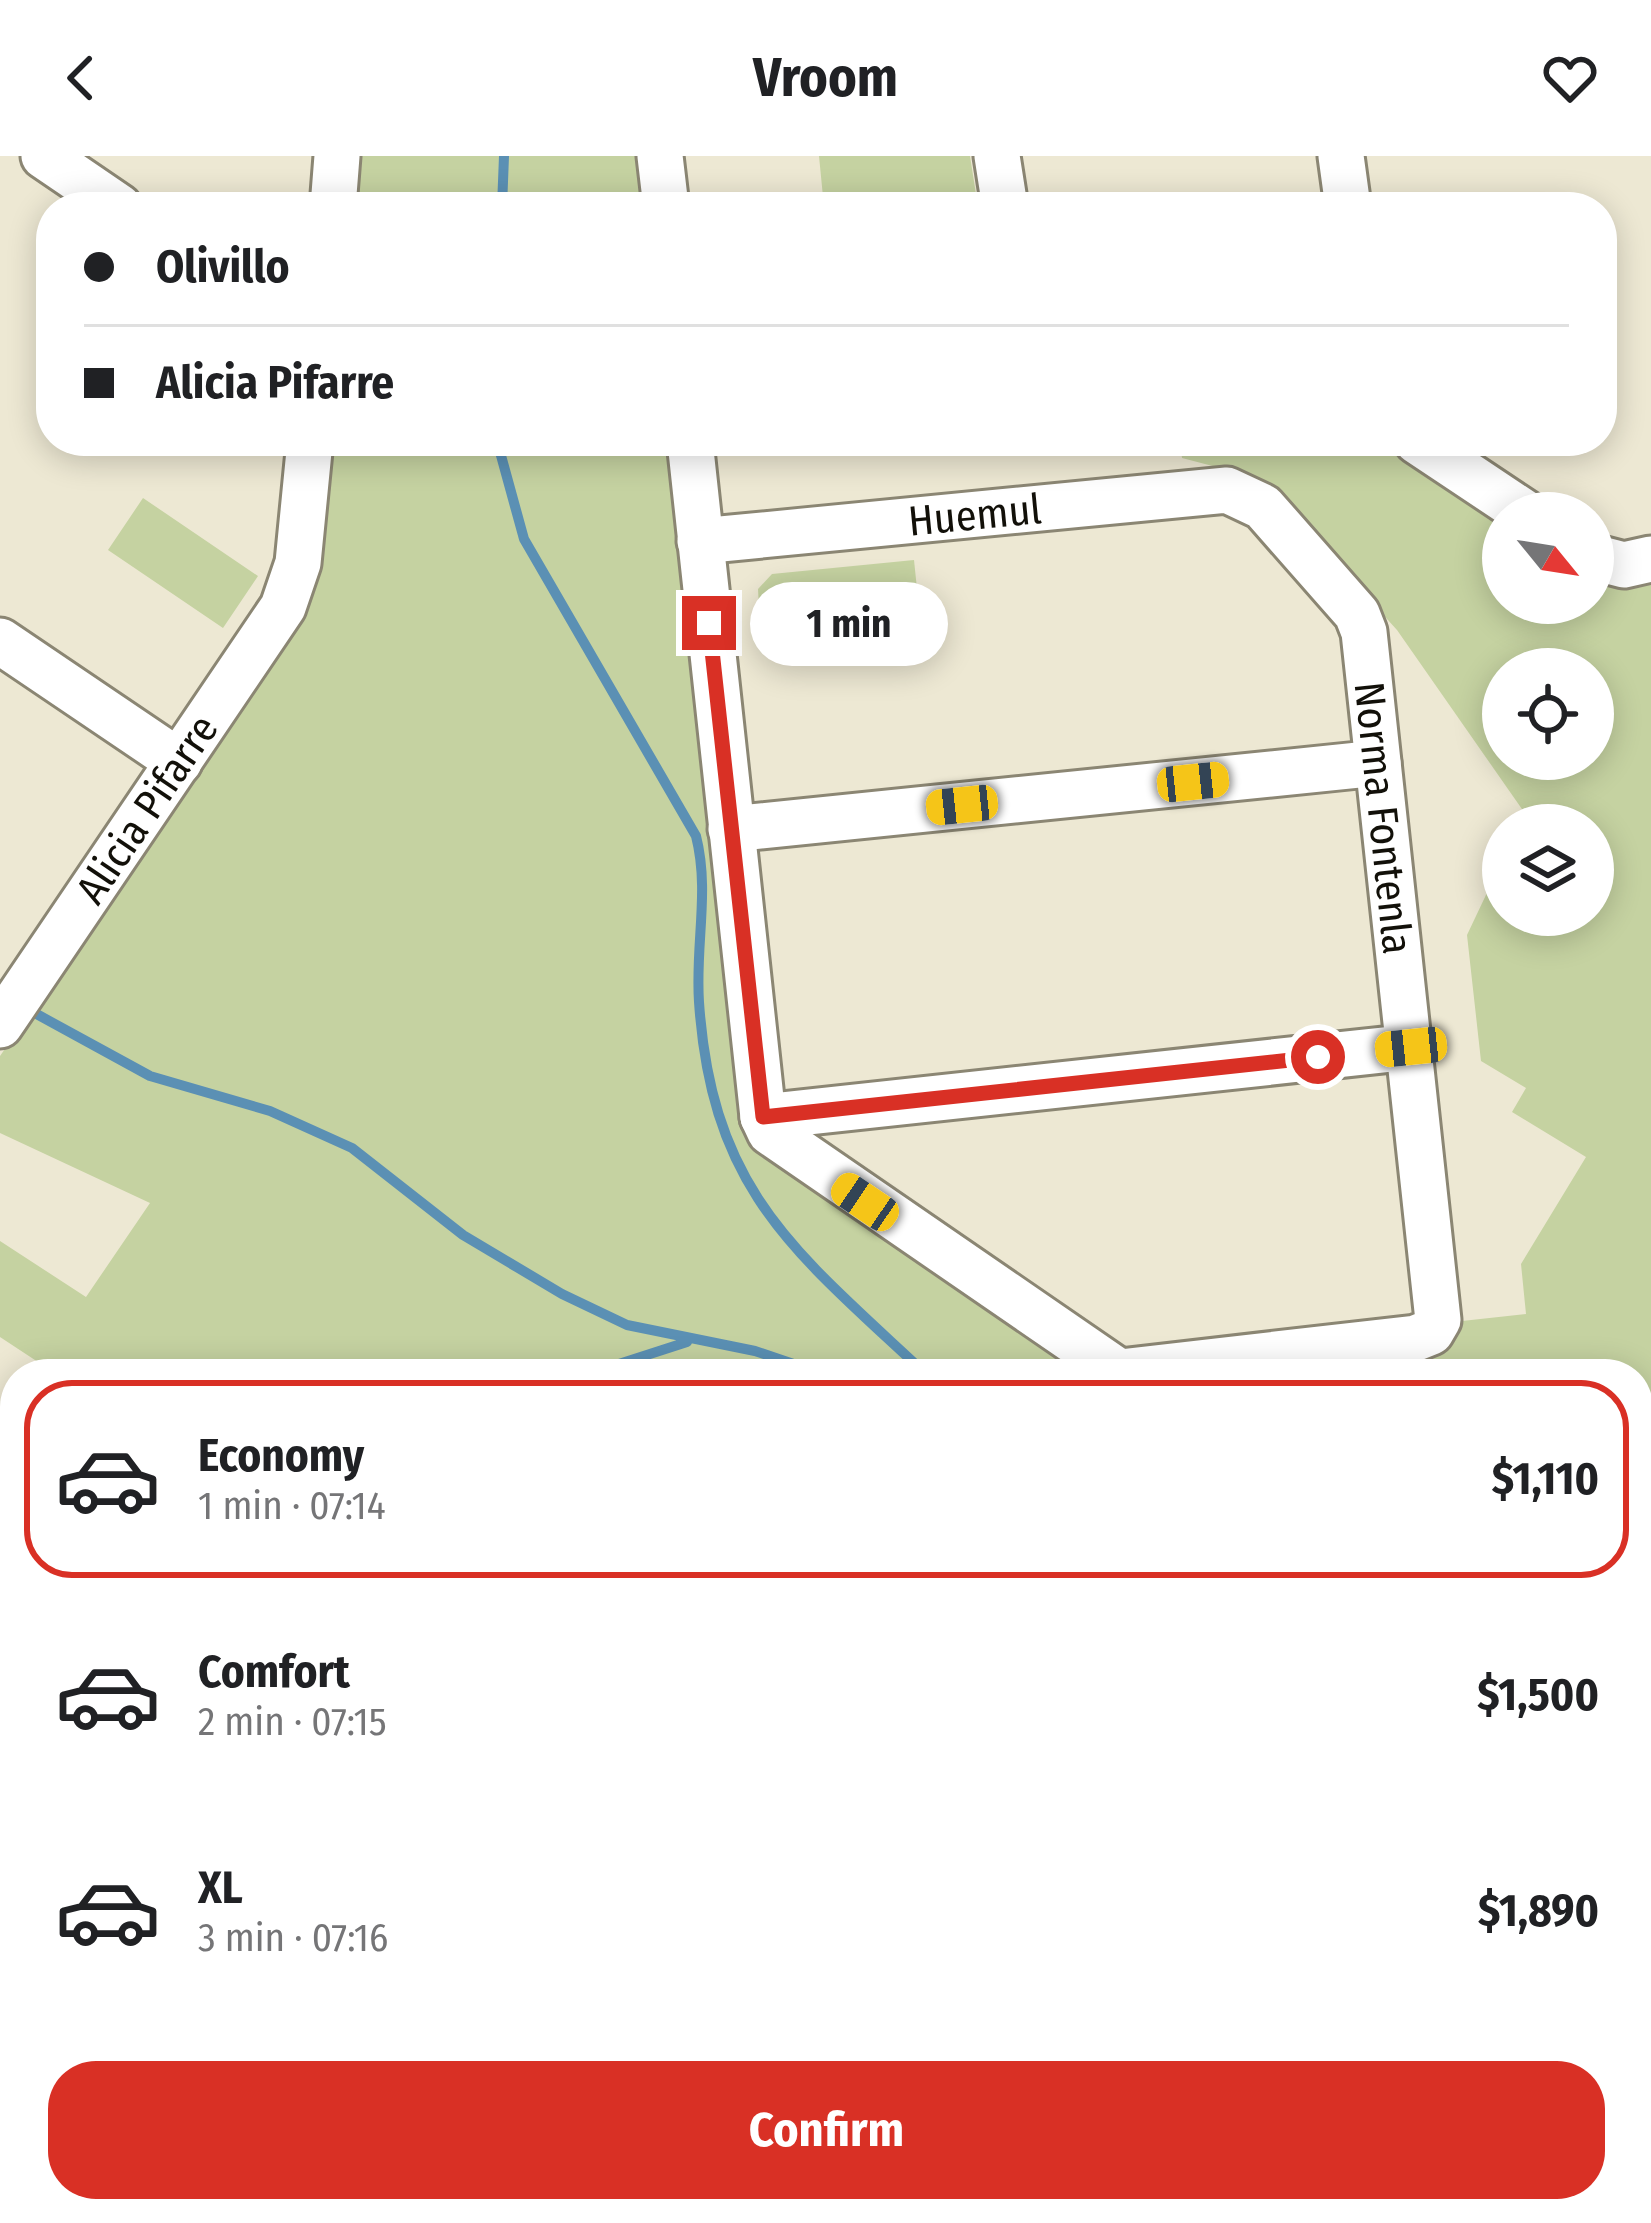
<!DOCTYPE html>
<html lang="en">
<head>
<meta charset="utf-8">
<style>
  :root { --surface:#fff; --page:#f6f6f6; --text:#202124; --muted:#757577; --line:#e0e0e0; --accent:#d93025 }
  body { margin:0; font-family:"Fira Sans Condensed",sans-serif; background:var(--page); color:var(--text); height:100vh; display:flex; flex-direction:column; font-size:45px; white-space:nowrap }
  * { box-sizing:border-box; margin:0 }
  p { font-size:39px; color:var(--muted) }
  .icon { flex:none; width:66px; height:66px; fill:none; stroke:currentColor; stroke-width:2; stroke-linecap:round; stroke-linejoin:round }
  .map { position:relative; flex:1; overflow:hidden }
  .sheet { position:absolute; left:0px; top:1203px; width:1653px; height:864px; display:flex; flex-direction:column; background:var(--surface); border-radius:48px 48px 0 0; box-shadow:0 6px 30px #0003 }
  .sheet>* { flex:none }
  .guide { position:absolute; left:36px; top:36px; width:1581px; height:264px; border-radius:48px; box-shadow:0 6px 30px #0003; display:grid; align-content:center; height:264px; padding:0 48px; background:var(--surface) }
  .needle { width:78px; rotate:120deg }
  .controls { position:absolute; left:1482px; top:336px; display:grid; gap:24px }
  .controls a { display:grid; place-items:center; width:132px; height:132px; border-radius:50%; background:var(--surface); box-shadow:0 6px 30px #0003; font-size:60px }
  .end { position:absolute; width:54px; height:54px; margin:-27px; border:15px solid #d93025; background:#fff; box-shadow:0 0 0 6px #fff }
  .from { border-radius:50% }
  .bubble { position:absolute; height:84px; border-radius:42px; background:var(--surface); box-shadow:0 6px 30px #0003; font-size:39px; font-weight:700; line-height:84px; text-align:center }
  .car { position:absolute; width:36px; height:72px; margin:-36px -18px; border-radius:15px; box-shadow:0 0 9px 3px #0007; background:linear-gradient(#f5c518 24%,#345 0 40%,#f5c518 0 76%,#345 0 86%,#f5c518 0) }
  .guide b { display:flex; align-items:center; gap:42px; height:114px; font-size:45px }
  .guide b+b { border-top:3px solid var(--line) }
  .guide i { width:30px; height:30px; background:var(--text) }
  ul { padding:21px 0 0; list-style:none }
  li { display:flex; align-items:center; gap:36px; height:198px; margin:0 24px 18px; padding:0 24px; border:6px solid transparent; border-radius:48px }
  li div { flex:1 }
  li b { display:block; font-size:45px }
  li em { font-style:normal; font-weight:700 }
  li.selected { border-color:var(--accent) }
  li>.icon { width:108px; height:108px; stroke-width:1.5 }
  .cta { display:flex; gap:24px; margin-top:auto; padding:24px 48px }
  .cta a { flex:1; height:138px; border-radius:48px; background:var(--accent); color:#fff; font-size:48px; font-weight:700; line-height:138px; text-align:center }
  header { display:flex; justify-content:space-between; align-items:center; height:156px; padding:0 48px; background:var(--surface); font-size:54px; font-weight:700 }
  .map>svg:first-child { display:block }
</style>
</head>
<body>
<header><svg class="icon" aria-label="back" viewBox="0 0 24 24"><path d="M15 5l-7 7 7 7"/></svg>Vroom<svg class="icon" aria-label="heart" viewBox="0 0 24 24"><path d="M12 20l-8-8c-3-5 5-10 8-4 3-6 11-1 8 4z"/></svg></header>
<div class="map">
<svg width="1651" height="2067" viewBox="0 0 1651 2067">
  <rect width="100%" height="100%" fill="#ede8d3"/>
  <path fill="#c5d2a1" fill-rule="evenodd" d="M359,0H642L647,51H354Z
    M819,0H970L978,51H824Z
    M331,285H672L747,984L762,1000L1085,1218H35L41,1208L0,1181V1085L86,1141L150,1047L0,977V900L299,471L316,432Z
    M1180,285H1380L1503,364V447H1593V423L1651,420V2067H1018L1019,2052H1638V1218H1273L1434,1200L1455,1183L1462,1165L1526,1158L1521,1108L1586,1001L1512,956L1526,932L1481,905L1467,779L1503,703V759H1593V669H1519L1524,656L1397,474L1268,332L1247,319L1182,302ZM1503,513H1593V603H1503Z
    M143,342L258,420L223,472L108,394Z
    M914,404L919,452L760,471L758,433L772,418Z
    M15,1246V1342L0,1364V1269Z
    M0,1575L15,1585V1634L0,1656Z"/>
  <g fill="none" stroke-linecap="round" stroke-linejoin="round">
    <path stroke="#5b90b4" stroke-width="10" d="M502,51L504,0
      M497,285L524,383L696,680C710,735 695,789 699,846C712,1037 796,1096 926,1218
      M31,855L150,920L270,955L352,992L463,1079L562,1138L627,1169L755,1195L823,1218
      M588,1218L687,1186
      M1638,1749L1651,1776"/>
    <defs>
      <g id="minor">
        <path d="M44,0L119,51"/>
        <path d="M660,0L666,51"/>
        <path d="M997,0L1005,51"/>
        <path d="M1341,0L1348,51"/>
        <path d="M333,51L337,0"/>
        <path d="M690,285L763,961L770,976L1122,1218"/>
        <path d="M1417,285L1525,357"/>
        <path id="s1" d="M700,385L1227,334L1263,351L1357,458L1364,476L1438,1164L1431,1176L1416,1182L1120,1216"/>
        <path d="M1593,401L1624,409L1651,403"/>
        <path d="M0,485L179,606"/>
        <path d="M731,673L1378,607"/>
        <path id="s2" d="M0,869L283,451L298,407L310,285"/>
        <path d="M763,961L1411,891"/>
        <path d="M0,1538L15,1548"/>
        <path d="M0,1857L15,1834"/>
        <path d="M0,2020L15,2029"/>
        <path d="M55,2052L80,2067"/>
        <path d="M616,2067L626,2052"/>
      </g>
    </defs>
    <use href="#minor" stroke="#8b8673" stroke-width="51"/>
    <use href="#minor" stroke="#fff" stroke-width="45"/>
  </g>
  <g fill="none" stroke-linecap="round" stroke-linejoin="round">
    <path stroke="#d93025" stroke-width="15" d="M709,467L763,961L1318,901"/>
  </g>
  <g text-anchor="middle" stroke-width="12" stroke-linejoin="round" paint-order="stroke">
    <g font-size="42" fill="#121009" stroke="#fff">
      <text dy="15" stroke="none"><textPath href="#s1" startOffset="276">Huemul</textPath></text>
      <text dy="15" stroke="none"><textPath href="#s2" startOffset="261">Alicia Pifarre</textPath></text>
      <text dy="15" stroke="none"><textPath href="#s1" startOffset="918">Norma Fontenla</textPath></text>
    </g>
  </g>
</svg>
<div class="controls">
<a><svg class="needle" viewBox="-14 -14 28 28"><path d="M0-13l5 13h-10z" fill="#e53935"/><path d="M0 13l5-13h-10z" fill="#757577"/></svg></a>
<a><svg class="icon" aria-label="locate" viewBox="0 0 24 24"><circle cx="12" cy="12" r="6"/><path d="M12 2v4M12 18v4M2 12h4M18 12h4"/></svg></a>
<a><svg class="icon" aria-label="layers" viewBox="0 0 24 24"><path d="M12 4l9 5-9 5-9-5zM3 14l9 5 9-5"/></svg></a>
</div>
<i class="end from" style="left:1318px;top:901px"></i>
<i class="end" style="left:709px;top:467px"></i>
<div class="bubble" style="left:750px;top:426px;width:198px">1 min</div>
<i class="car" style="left:1193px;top:626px;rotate:84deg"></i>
<i class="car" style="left:962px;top:649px;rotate:264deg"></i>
<i class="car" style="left:1411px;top:891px;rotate:264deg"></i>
<i class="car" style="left:865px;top:1046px;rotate:304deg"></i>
<div class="guide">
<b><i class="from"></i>Olivillo</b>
<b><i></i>Alicia Pifarre</b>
</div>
<section class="sheet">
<ul>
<li class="selected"><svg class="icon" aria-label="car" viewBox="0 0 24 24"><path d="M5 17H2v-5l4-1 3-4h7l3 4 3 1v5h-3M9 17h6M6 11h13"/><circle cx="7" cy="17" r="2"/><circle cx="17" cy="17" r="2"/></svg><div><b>Economy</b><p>1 min · 07:14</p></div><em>$1,110</em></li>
<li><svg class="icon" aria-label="car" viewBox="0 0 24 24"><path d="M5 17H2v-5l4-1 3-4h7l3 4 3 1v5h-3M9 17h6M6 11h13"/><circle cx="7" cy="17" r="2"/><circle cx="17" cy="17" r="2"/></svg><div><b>Comfort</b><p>2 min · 07:15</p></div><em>$1,500</em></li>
<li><svg class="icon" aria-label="car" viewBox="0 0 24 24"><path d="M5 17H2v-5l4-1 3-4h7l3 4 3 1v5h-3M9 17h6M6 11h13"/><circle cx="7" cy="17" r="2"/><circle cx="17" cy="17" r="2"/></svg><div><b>XL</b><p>3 min · 07:16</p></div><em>$1,890</em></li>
</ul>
<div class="cta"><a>Confirm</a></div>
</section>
</div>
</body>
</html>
